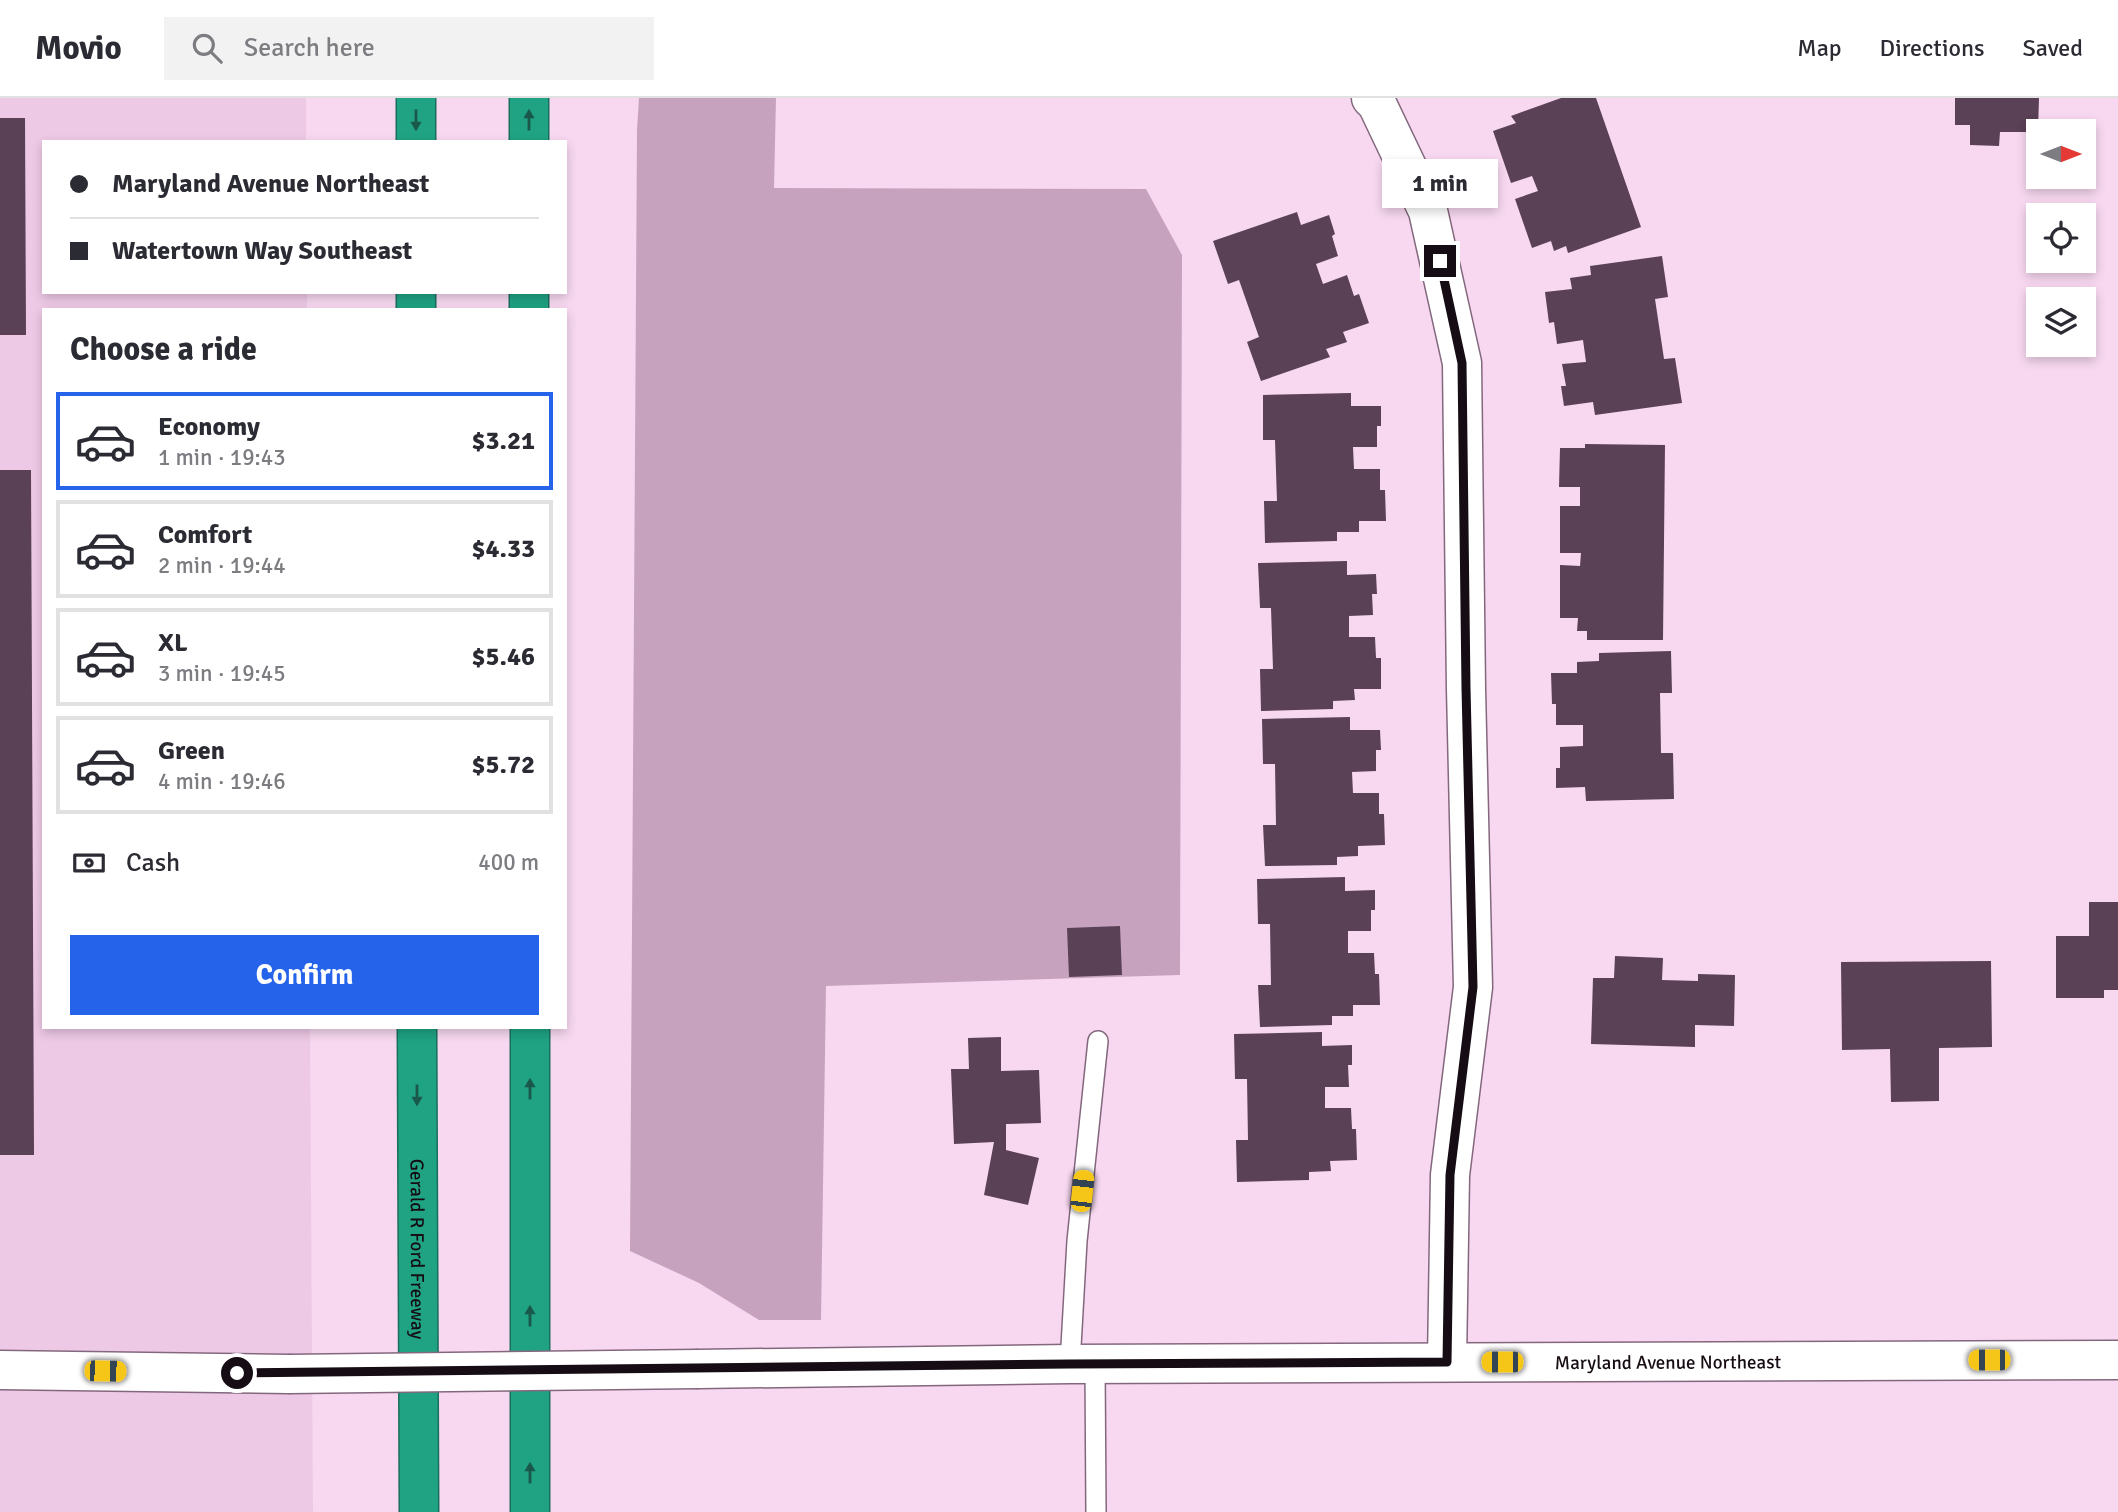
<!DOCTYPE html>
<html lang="en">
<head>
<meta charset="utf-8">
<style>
  :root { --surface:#fff; --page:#f2f2f3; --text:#2b2b33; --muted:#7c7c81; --line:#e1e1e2; --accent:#2563eb }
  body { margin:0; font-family:Signika,sans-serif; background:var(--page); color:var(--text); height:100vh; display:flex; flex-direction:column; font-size:26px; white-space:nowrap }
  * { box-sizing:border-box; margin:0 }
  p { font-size:23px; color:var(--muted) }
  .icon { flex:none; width:38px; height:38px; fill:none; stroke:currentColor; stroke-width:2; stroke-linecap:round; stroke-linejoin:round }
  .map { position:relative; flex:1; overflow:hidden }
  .details { position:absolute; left:42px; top:210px; width:525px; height:721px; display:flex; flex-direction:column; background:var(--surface); border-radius:0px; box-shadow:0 4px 10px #0003 }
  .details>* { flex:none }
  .banner { position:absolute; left:42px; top:42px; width:525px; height:154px; border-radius:0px; box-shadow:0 4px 10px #0003; display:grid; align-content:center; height:154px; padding:0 28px; background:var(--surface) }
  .needle { width:46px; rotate:90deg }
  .controls { position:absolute; left:2026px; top:21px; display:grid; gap:14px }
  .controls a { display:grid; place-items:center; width:70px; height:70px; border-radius:0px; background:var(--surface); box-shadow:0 4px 10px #0003; font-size:35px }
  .end { position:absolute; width:32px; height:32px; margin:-16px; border:9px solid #160c14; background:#fff; box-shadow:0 0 0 4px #fff }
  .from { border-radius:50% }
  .bubble { position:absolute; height:49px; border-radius:0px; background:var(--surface); box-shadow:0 4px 10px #0003; font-size:23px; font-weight:700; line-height:49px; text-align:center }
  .car { position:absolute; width:21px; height:42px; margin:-21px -10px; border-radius:9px; box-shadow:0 0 5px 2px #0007; background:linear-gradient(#f5c518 24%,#345 0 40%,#f5c518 0 76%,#345 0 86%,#f5c518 0) }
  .banner b { display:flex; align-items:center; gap:24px; height:66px; font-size:26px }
  .banner b+b { border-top:2px solid var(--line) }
  .banner i { width:18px; height:18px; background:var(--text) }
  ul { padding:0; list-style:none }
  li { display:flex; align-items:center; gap:21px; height:98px; margin:0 14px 10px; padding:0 14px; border:4px solid var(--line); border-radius:0px }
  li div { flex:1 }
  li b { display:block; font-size:26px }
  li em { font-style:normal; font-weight:700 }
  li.current { border-color:var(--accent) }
  li>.icon { width:63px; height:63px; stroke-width:1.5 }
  h2 { padding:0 28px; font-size:32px; line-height:84px }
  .pay { display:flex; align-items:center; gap:18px; height:77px; padding:0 28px; font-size:26px }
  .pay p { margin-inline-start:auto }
  .button { display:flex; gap:14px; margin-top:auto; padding:14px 28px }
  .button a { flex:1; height:80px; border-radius:0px; background:var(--accent); color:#fff; font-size:28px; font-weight:700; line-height:80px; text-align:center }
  header { display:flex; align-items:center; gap:42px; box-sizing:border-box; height:98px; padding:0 35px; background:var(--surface); border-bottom:2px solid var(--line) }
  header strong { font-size:33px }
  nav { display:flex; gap:38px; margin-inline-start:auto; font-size:24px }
  .search { width:490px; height:63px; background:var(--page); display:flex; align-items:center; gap:18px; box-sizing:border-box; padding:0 24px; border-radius:0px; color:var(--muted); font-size:26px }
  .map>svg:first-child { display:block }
</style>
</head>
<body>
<header>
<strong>Movio</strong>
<div class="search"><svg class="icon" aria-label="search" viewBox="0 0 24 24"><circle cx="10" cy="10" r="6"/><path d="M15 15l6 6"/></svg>Search here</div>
<nav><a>Map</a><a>Directions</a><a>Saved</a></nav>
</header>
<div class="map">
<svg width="2118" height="1414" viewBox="0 0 2118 1414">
  <rect width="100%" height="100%" fill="#f7d8f0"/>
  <path fill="#eec9e6" d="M0,0H306V44H44V194H307V212H44V929H310L313,1414H0Z"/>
  <path fill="#c7a2bf" d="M639,0H776L774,90L1146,91L1182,157L1180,877L826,888L821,1222H759L699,1185L630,1153L637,32Z"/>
  <path fill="#5a4155" d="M1561,0H1596L1641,129L1568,155L1566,148L1554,153L1551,143L1532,150L1515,101L1538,93L1532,78L1511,85L1493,33L1516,25L1511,18Z
    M1955,0H2039L2038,34H2000L1999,48L1970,47V27H1955Z
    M0,20H25L26,237H0Z
    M1297,114L1301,127L1329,117L1335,136L1332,138L1338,158L1316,166L1323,186L1347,177L1354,198L1359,196L1369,225L1343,234L1347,244L1326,251L1330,259L1261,283L1247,244L1259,239L1239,182L1228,186L1213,143Z
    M1662,158L1668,199L1655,201L1664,261L1675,260L1682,305L1595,317L1593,304L1564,308L1561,288H1566L1562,266L1586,264L1583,242L1557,246L1554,224L1549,225L1545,194L1572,191L1570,180L1591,177L1590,168Z
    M1351,295V308H1381V328H1377V349H1353L1354,371H1380V392H1385L1386,423H1359V434H1337V443L1265,445L1264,403H1277L1275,342H1263V297Z
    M1585,346L1665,347L1663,542H1587V533H1577L1578,520H1560V467L1580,468L1581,455H1560V408H1580V389H1559L1560,350H1585Z
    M0,372H31L34,1057H0Z
    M1347,463V477L1376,476L1377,496H1372L1373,517L1349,518V539H1375L1376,560H1381V591H1354L1355,602L1333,603V611L1261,613L1260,571H1273L1271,510H1260L1258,465Z
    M1671,553L1672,595H1660L1661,655H1673L1674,701L1586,703L1585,689L1556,690V670H1560V649L1583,648V627H1556V606H1552L1551,575H1577V564L1599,563V555Z
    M1350,619V632H1380L1381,652H1376V673L1352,674L1353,695H1379V716H1384L1385,747L1358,748V758L1337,759V767L1265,768L1263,727H1276L1275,666H1263L1262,621Z
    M1345,779V793L1375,792V812H1371V833H1348V855H1374L1375,876H1379L1380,907H1353V918H1332V927L1260,929L1258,887H1271L1270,826H1258L1257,781Z
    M2089,804H2118V892H2104V900H2056V838H2089Z
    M1120,828L1122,877L1069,879L1067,830Z
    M1615,858L1663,860L1662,882L1698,883V876L1735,877L1734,928L1695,927V949L1591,946L1593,880H1614Z
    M1991,863L1992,949L1939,950V1003L1891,1004L1890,951L1842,952L1841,864Z
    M1322,934V948L1352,947V967H1348L1349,989H1325V1010H1351L1352,1031H1356L1357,1062L1330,1063L1331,1073L1309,1074V1082L1237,1084L1236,1042H1248L1247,981H1235L1234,936Z
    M1001,939V973L1039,972L1041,1025L1006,1026V1052L1039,1060L1028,1107L984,1097L994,1044L954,1046L951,971H969L968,940Z"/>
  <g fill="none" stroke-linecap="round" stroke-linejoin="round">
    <defs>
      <path id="service" d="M1070,1266L1077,1143L1098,943
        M1095,1266L1096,1414"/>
      <path id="minor" d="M1371,0L1377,6L1428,113L1462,265L1466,591L1473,889L1450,1077L1447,1264"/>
      <g id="tertiary">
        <path id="s1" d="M698,1271L1070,1266L2118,1262"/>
        <path d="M0,1272L289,1276"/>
      </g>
      <g id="motorway">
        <path d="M416,0V44"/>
        <path d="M529,0V44"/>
        <path d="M416,194V212"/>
        <path d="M529,194V212"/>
        <path id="s2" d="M417,929L419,1414"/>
        <path d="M530,929V1414"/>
      </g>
    </defs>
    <use href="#service" stroke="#83687d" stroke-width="22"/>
    <use href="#minor" stroke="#83687d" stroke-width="41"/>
    <use href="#tertiary" stroke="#83687d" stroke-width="41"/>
    <use href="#motorway" stroke="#1c6e5c" stroke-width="41"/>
    <use href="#service" stroke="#fff" stroke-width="19"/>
    <use href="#minor" stroke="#fff" stroke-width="38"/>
    <use href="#tertiary" stroke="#fff" stroke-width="38"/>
    <use href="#motorway" stroke="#1fa383" stroke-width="38"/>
    <defs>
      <path id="tertiary-bridge" d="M289,1276L698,1271"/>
    </defs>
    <use href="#tertiary-bridge" stroke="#83687d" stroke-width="41" stroke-linecap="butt"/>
    <use href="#tertiary-bridge" stroke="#fff" stroke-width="38"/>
  </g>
  <defs><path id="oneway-solid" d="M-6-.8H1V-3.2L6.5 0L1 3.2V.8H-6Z" transform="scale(1.75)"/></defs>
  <g fill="#1a584c">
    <use href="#oneway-solid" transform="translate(416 22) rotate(90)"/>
    <use href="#oneway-solid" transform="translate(529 22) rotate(-90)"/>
    <use href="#oneway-solid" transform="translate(530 991) rotate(-90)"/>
    <use href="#oneway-solid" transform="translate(417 997) rotate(90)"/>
    <use href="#oneway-solid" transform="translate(530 1218) rotate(-90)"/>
    <use href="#oneway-solid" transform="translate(530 1375) rotate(-90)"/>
  </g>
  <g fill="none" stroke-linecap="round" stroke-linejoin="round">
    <path stroke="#160c14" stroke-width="9" d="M237,1275L1070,1266L1447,1264L1450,1077L1473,889L1466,590L1462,265L1440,163"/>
  </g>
  <g text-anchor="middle" stroke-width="7" stroke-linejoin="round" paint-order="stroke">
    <g font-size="19" fill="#160c14" stroke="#fff">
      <text dy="7" stroke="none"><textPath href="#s2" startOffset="222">Gerald R Ford Freeway</textPath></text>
      <text dy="7" stroke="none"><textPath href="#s1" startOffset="970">Maryland Avenue Northeast</textPath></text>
    </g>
  </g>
</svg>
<div class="controls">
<a><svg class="needle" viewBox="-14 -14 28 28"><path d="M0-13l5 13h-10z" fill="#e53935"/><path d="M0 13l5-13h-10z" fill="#7c7c81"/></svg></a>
<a><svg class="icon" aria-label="locate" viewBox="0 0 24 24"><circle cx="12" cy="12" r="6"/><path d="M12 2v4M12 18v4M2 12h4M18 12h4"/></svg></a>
<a><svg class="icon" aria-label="layers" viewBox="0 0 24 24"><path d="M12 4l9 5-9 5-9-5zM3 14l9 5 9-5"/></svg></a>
</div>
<i class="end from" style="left:237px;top:1275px"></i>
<i class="end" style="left:1440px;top:163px"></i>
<div class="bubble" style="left:1382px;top:61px;width:116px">1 min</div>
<i class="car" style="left:1082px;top:1093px;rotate:6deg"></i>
<i class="car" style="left:1989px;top:1262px;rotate:270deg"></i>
<i class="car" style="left:1502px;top:1264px;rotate:270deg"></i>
<i class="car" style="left:105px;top:1273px;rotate:91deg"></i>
<div class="banner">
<b><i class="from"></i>Maryland Avenue Northeast</b>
<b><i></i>Watertown Way Southeast</b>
</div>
<section class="details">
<h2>Choose a ride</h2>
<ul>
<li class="current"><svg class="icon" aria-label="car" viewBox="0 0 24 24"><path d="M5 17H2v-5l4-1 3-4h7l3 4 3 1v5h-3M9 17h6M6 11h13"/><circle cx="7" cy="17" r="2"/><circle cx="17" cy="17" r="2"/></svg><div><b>Economy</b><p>1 min · 19:43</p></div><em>$3.21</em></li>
<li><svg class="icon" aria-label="car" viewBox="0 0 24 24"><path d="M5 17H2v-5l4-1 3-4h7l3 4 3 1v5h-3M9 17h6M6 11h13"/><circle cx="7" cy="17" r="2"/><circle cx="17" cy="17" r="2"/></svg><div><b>Comfort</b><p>2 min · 19:44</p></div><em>$4.33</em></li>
<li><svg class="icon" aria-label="car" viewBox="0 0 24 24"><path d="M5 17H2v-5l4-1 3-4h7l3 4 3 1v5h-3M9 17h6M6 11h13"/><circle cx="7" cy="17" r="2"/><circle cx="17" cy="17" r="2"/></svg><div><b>XL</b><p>3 min · 19:45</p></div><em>$5.46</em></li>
<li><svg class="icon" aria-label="car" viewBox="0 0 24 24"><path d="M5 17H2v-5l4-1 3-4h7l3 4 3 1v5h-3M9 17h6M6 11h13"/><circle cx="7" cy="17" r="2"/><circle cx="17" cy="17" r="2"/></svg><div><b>Green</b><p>4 min · 19:46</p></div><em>$5.72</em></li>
</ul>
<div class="pay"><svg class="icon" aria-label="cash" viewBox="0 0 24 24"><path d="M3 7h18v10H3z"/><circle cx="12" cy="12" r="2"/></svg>Cash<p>400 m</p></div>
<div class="button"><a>Confirm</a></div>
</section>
</div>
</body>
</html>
